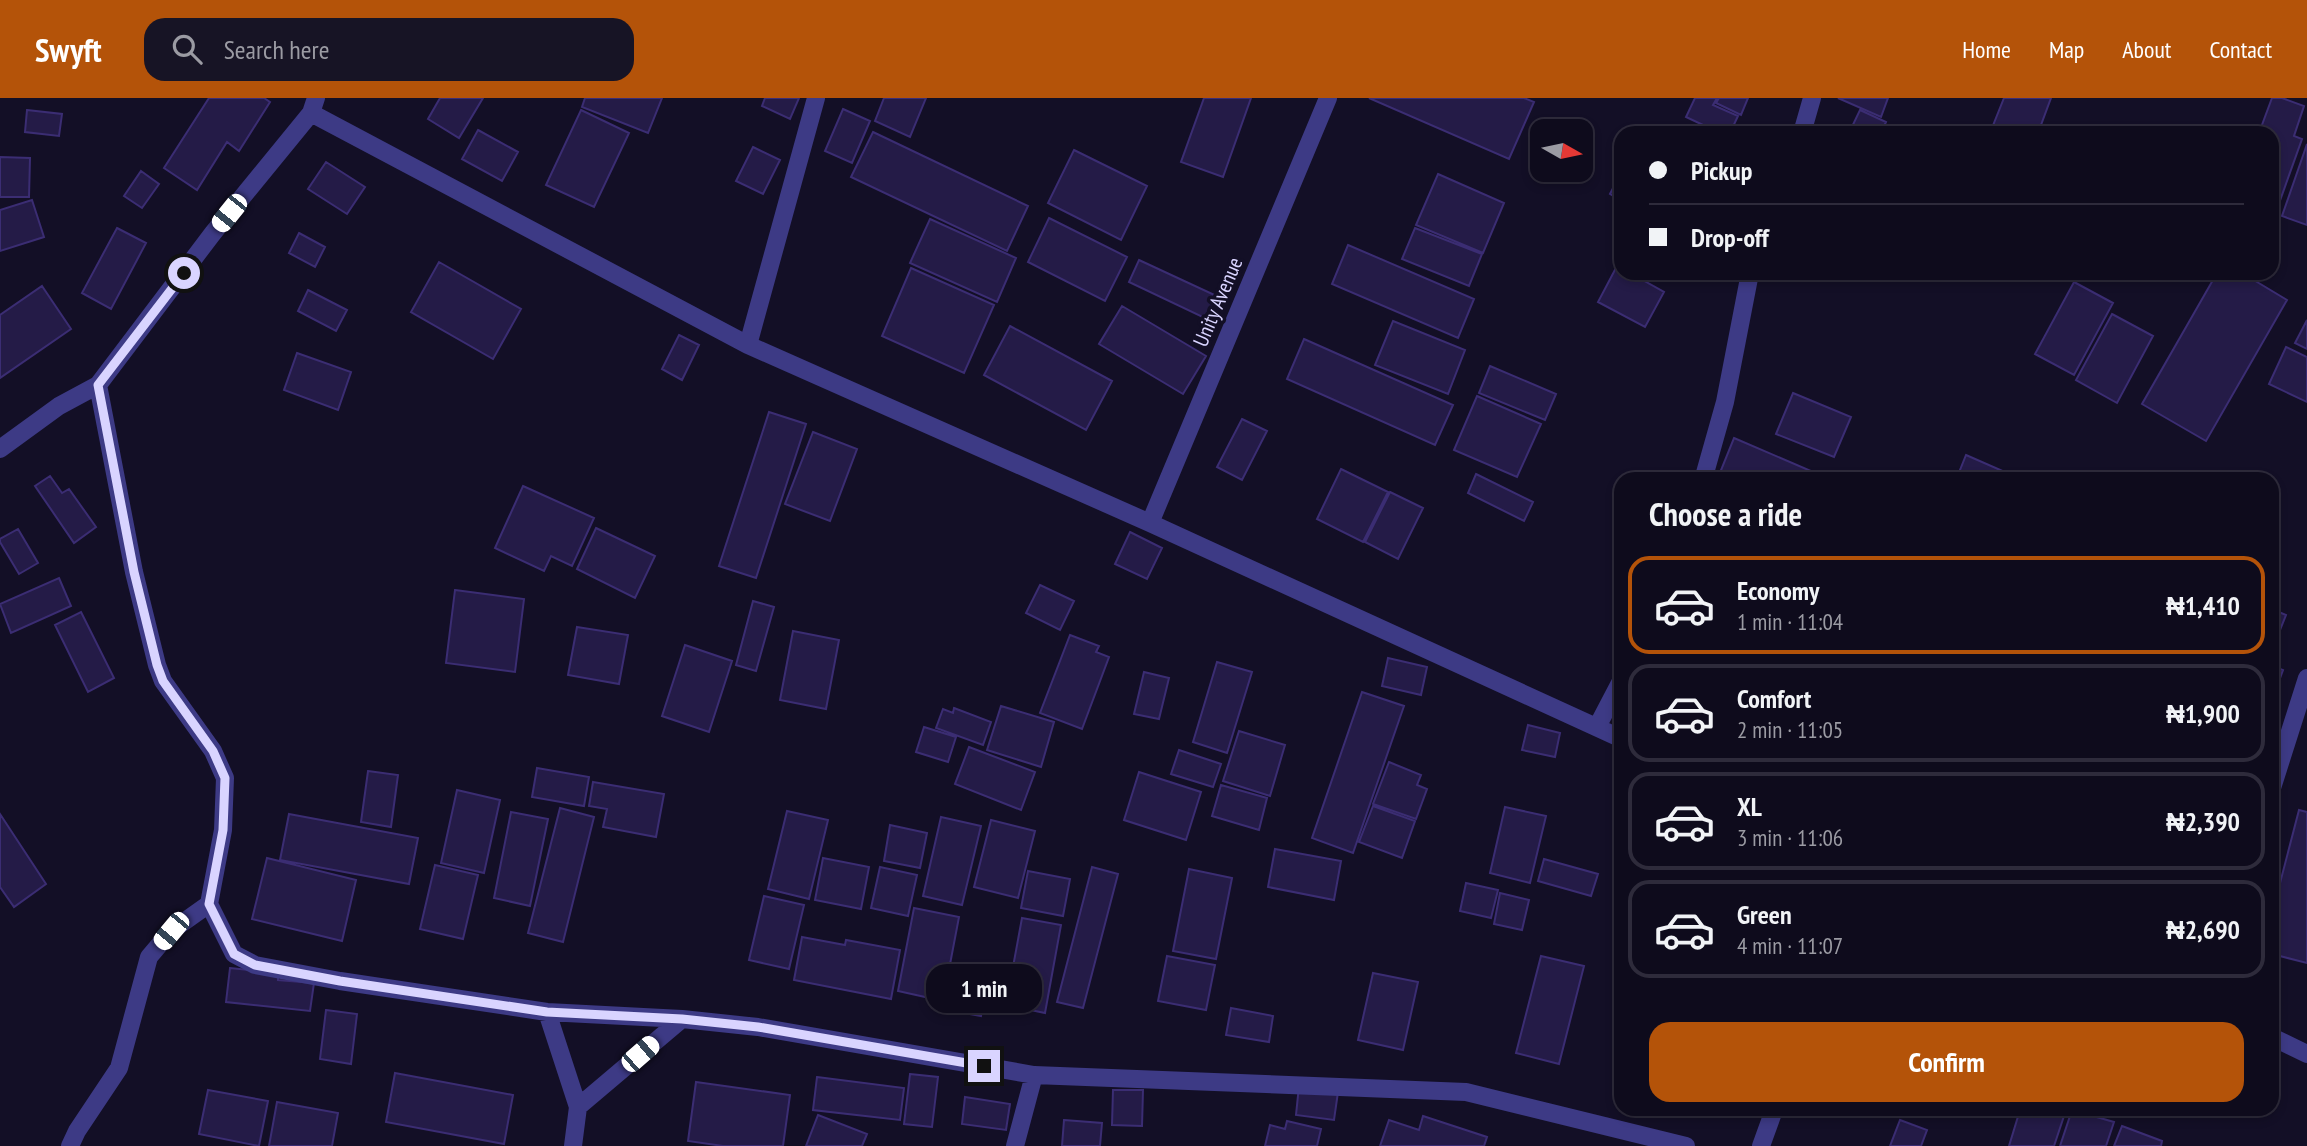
<!DOCTYPE html>
<html lang="en">
<head>
<meta charset="utf-8">
<style>
  :root { --surface:#0e0b1c; --page:#171425; --text:#f1f3f6; --muted:#9b9ba3; --line:#2e2b3b; --accent:#b45309 }
  body { margin:0; font-family:"PT Sans Narrow",sans-serif; background:var(--page); color:var(--text); height:100vh; display:flex; flex-direction:column; font-size:26px; white-space:nowrap }
  * { box-sizing:border-box; margin:0 }
  p { font-size:23px; color:var(--muted) }
  .icon { flex:none; width:38px; height:38px; fill:none; stroke:currentColor; stroke-width:2; stroke-linecap:round; stroke-linejoin:round }
  .map { position:relative; flex:1; overflow:hidden }
  .drawer { position:absolute; left:1614px; top:374px; width:665px; height:644px; display:flex; flex-direction:column; background:var(--surface); border-radius:21px; box-shadow:0 4px 10px #0003,0 0 0 2px var(--line) }
  .drawer>* { flex:none }
  .hud { position:absolute; left:1614px; top:28px; width:665px; height:154px; border-radius:21px; box-shadow:0 4px 10px #0003,0 0 0 2px var(--line); display:grid; align-content:center; height:154px; padding:0 35px; background:var(--surface) }
  .needle { width:46px; rotate:99deg }
  .buttons { position:absolute; left:1530px; top:21px; display:grid; gap:14px }
  .buttons a { display:grid; place-items:center; width:63px; height:63px; border-radius:14px; background:var(--surface); box-shadow:0 4px 10px #0003,0 0 0 2px var(--line); font-size:35px }
  .end { position:absolute; width:32px; height:32px; margin:-16px; border:9px solid #d9d4ff; background:#111; box-shadow:0 0 0 4px #111 }
  .from { border-radius:50% }
  .bubble { position:absolute; height:49px; border-radius:21px; background:var(--surface); box-shadow:0 4px 10px #0003,0 0 0 2px var(--line); font-size:23px; font-weight:700; line-height:49px; text-align:center }
  .car { position:absolute; width:21px; height:42px; margin:-21px -10px; border-radius:9px; box-shadow:0 0 5px 2px #0007; background:linear-gradient(#fff 24%,#345 0 40%,#fff 0 76%,#345 0 86%,#fff 0) }
  .hud b { display:flex; align-items:center; gap:24px; height:66px; font-size:26px }
  .hud b+b { border-top:2px solid var(--line) }
  .hud i { width:18px; height:18px; background:var(--text) }
  ul { padding:0; list-style:none }
  li { display:flex; align-items:center; gap:21px; height:98px; margin:0 14px 10px; padding:0 21px; border:4px solid var(--line); border-radius:21px }
  li div { flex:1 }
  li b { display:block; font-size:26px }
  li em { font-style:normal; font-weight:700 }
  li.selected { border-color:var(--accent) }
  li>.icon { width:63px; height:63px; stroke-width:1.5 }
  h2 { padding:0 35px; font-size:32px; line-height:84px }
  .action { display:flex; gap:14px; margin-top:auto; padding:14px 35px }
  .action a { flex:1; height:80px; border-radius:21px; background:var(--accent); color:#fff; font-size:28px; font-weight:700; line-height:80px; text-align:center }
  header { display:flex; align-items:center; gap:42px; box-sizing:border-box; height:98px; padding:0 35px; background:var(--accent); color:#fff }
  header strong { font-size:33px }
  nav { display:flex; gap:38px; margin-inline-start:auto; font-size:24px }
  .search { width:490px; height:63px; background:var(--page); display:flex; align-items:center; gap:18px; box-sizing:border-box; padding:0 24px; border-radius:21px; color:var(--muted); font-size:26px }
  .map>svg:first-child { display:block }
</style>
</head>
<body>
<header>
<strong>Swyft</strong>
<div class="search"><svg class="icon" aria-label="search" viewBox="0 0 24 24"><circle cx="10" cy="10" r="6"/><path d="M15 15l6 6"/></svg>Search here</div>
<nav><a>Home</a><a>Map</a><a>About</a><a>Contact</a></nav>
</header>
<div class="map">
<svg width="2307" height="1048" viewBox="0 0 2307 1048">
  <rect width="100%" height="100%" fill="#130f26"/>
  <path fill="#241b47" stroke="#3b2d73" stroke-width="2" d="M209,0H264L270,4L239,53L227,44L197,92L164,70Z
    M440,0H483L459,40L428,21Z
    M585,0H662L648,35L582,9Z
    M765,0H799L790,21L762,8Z
    M884,0H926L910,39L875,23Z
    M1204,0H1251L1223,79L1181,64Z
    M1369,0H1524L1534,4L1509,61Z
    M1695,0H1717L1713,7L1738,18L1730,35H1720L1686,19Z
    M1719,0H1748L1741,17L1716,5Z
    M1838,0H1888L1881,19Z
    M2004,0H2051L2038,35H1990Z
    M2272,0H2282L2304,8L2294,38L2302,41L2272,125V35H2259Z
    M843,11L870,23L852,65L825,53Z
    M27,12L62,16L59,38L25,34Z
    M581,12L629,35L594,109L546,87Z
    M1860,12L1886,24L1881,35H1849Z
    M478,32L518,54L502,83L462,61Z
    M873,34L1028,108L1007,153L851,79Z
    M2307,46V127L2282,118Z
    M753,49L780,62L763,96L736,83Z
    M1074,52L1147,88L1121,142L1048,105Z
    M0,59L30,60L29,99H0Z
    M326,64L365,89L347,116L308,91Z
    M141,73L159,86L142,110L124,98Z
    M1438,76L1504,105L1483,155L1416,127Z
    M1620,77V102L1610,96Z
    M32,102L44,139L0,153V112Z
    M1049,120L1127,159L1105,203L1028,164Z
    M930,121L1016,160L997,204L910,165Z
    M117,130L146,145L111,211L82,195Z
    M1415,130L1482,156L1469,188L1402,161Z
    M299,135L325,149L315,169L289,155Z
    M1348,147L1474,201L1458,240L1332,186Z
    M1139,162L1221,200L1211,223L1129,184Z
    M439,164L521,211L493,261L411,214Z
    M1617,168L1620,170V175H1630L1664,194L1645,229L1598,204Z
    M911,170L994,207L964,275L882,238Z
    M2217,175H2242L2287,202L2206,343L2142,306Z
    M2074,184L2113,205L2074,277L2035,256Z
    M42,188L71,231L0,280V217Z
    M308,192L347,212L336,233L298,213Z
    M1122,208L1206,258L1183,296L1099,246Z
    M2112,216L2153,238L2117,305L2076,282Z
    M2307,222V251L2295,245Z
    M1393,223L1465,252L1448,296L1375,267Z
    M1010,228L1112,283L1086,332L984,277Z
    M679,237L699,247L682,282L662,271Z
    M1304,241L1453,307L1435,347L1287,281Z
    M2286,249L2307,259V304L2269,286Z
    M297,255L351,274L338,312L284,292Z
    M1490,268L1556,296L1545,322L1479,295Z
    M1793,295L1851,319L1834,359L1776,336Z
    M1477,298L1541,326L1517,379L1454,352Z
    M769,314L806,326L756,480L719,468Z
    M1242,321L1267,333L1242,382L1217,369Z
    M813,334L857,351L830,423L785,406Z
    M1734,340L1811,373L1808,382H1717Z
    M1966,357L2005,374L2002,382H1956Z
    M1341,371L1388,394L1363,444L1317,421Z
    M1476,376L1533,404L1524,423L1468,395Z
    M50,378L62,395L69,391L96,429L74,445L35,388Z
    M523,388L594,420L572,468L551,458L544,473L495,450Z
    M1390,394L1423,410L1398,461L1365,444Z
    M596,430L655,458L635,500L577,471Z
    M18,431L38,465L19,476L0,444V441Z
    M1130,434L1162,450L1147,481L1115,466Z
    M59,480L71,508L11,535L0,506Z
    M1040,487L1074,503L1060,532L1026,515Z
    M455,492L524,501L515,574L446,565Z
    M753,503L774,509L756,573L736,567Z
    M2272,511L2286,517L2272,552Z
    M81,514L114,580L88,594L55,527Z
    M577,529L628,537L619,586L568,577Z
    M793,533L839,542L826,611L780,602Z
    M1070,537L1099,548L1096,554L1109,559L1082,631L1040,615Z
    M685,547L732,563L709,634L662,618Z
    M1388,560L1427,569L1421,597L1382,588Z
    M1217,564L1252,574L1227,655L1193,644Z
    M2272,568L2283,572L2272,602Z
    M1144,574L1169,580L1159,621L1134,616Z
    M1362,594L1404,608L1353,755L1312,740Z
    M1001,608L1054,624L1041,669L987,652Z
    M954,610L991,624L983,647L936,630L943,611L953,615Z
    M1528,627L1560,635L1555,659L1522,652Z
    M924,629L956,639L948,664L916,654Z
    M1239,633L1285,647L1270,698L1223,683Z
    M969,649L1035,674L1021,712L955,686Z
    M1179,652L1221,666L1213,689L1171,676Z
    M1389,664L1421,677L1417,687L1427,691L1416,721L1373,706Z
    M537,670L589,679L584,708L532,699Z
    M368,673L398,677L391,729L361,724Z
    M1139,674L1201,694L1186,742L1124,722Z
    M593,684L664,696L656,739L603,729L607,711L589,708Z
    M1221,687L1267,700L1259,732L1212,718Z
    M457,692L500,702L484,775L441,765Z
    M1373,708L1415,723L1402,760L1359,744Z
    M1505,709L1546,718L1530,785L1490,775Z
    M560,710L594,719L563,844L528,835Z
    M2299,712L2307,714V865L2272,856V816Z
    M787,713L828,722L809,801L768,791Z
    M511,714L548,721L530,808L494,800Z
    M0,716L46,786L14,809L0,789Z
    M289,716L418,740L409,786L280,762Z
    M941,719L981,728L962,807L923,798Z
    M991,722L1035,733L1018,800L974,789Z
    M890,727L927,735L920,770L884,763Z
    M1275,751L1341,763L1334,802L1268,789Z
    M267,760L356,782L342,843L252,821Z
    M823,760L869,769L861,811L815,802Z
    M1544,761L1598,776L1591,798L1538,783Z
    M435,767L478,777L463,841L420,831Z
    M880,769L917,777L908,818L871,810Z
    M1092,769L1118,776L1083,910L1057,904Z
    M1189,771L1232,780L1216,861L1173,853Z
    M1028,773L1070,781L1063,818L1021,810Z
    M1466,785L1498,792L1491,820L1460,813Z
    M1500,795L1529,802L1522,832L1494,826Z
    M764,798L804,807L789,871L749,862Z
    M914,810L959,819L943,903L898,893Z
    M1022,820L1061,827L1045,915L1006,907Z
    M802,839L845,847L846,842L900,852L891,901L794,882Z
    M1167,858L1215,867L1206,912L1158,903Z
    M1541,858L1584,868L1559,966L1516,955Z
    M230,870L278,875V882L314,885L310,913L226,904Z
    M1373,875L1418,884L1403,952L1358,942Z
    M969,891L985,894L981,918L964,915Z
    M1231,910L1273,918L1269,944L1226,937Z
    M326,912L357,916L351,966L320,961Z
    M395,975L513,997L504,1046L386,1024Z
    M910,976L938,979L932,1029L904,1026Z
    M817,979L904,990L900,1022L813,1012Z
    M696,984L790,997L783,1048H723L688,1043Z
    M1299,988L1338,994L1334,1022L1296,1017Z
    M208,992L268,1003L259,1048L199,1036Z
    M1113,992H1143L1142,1028L1112,1027Z
    M965,999L1010,1006L1006,1032L962,1026Z
    M277,1004L338,1015L332,1048H269Z
    M2020,1012H2066L2054,1048H2009Z
    M2072,1012L2114,1024L2106,1048H2060Z
    M818,1017L867,1036L862,1048H806Z
    M1423,1018L1487,1039L1484,1048H1380L1389,1022L1419,1032Z
    M1064,1022L1102,1025L1100,1048H1062Z
    M1900,1022L1927,1032L1921,1048H1890Z
    M1287,1023L1321,1031L1317,1048H1265L1270,1027L1285,1031Z
    M2122,1028L2162,1043L2161,1048H2114Z"/>
  <g fill="none" stroke-linecap="round" stroke-linejoin="round">
    <path stroke="#3d3a85" stroke-width="18" d="M311,15L748,247L1150,425L1620,640
      M1802,35L1812,0
      M748,247L816,0
      M98,287L134,474L157,567L163,583L213,653L225,680L223,732L209,806L234,856L255,867L340,883L547,914L682,921L758,929L1034,977L1466,994L1686,1048
      M0,351L59,308L98,287L213,135L311,15L316,0
      M1703,382L1725,304L1750,175
      M1150,425L1328,0
      M1597,629L1620,585
      M2272,690L2307,580
      M547,914L578,1009
      M2272,939L2307,956
      M70,1048L77,1033L119,970L149,859L171,833L209,806
      M573,1048L578,1009L682,921
      M1015,1048L1034,977
      M1761,1048L1774,1012"/>
  </g>
  <g fill="none" stroke-linecap="round" stroke-linejoin="round">
    <path stroke="#d9d4ff" stroke-width="9" d="M184,175L98,287L134,474L157,567L163,583L213,653L225,680L223,732L209,806L234,856L255,867L340,883L547,914L682,921L758,929L984,968"/>
  </g>
  <g text-anchor="middle" stroke-width="7" stroke-linejoin="round" paint-order="stroke">
    <g font-size="21" fill="#d9d4ff" stroke="#130f26">
      <text transform="translate(1218 204) rotate(-67)" y="7">Unity Avenue</text>
    </g>
  </g>
</svg>
<div class="buttons">
<a><svg class="needle" viewBox="-14 -14 28 28"><path d="M0-13l5 13h-10z" fill="#e53935"/><path d="M0 13l5-13h-10z" fill="#9b9ba3"/></svg></a>
</div>
<i class="end from" style="left:184px;top:175px"></i>
<i class="end" style="left:984px;top:968px"></i>
<div class="bubble" style="left:926px;top:866px;width:116px">1 min</div>
<i class="car" style="left:229px;top:115px;rotate:219deg"></i>
<i class="car" style="left:171px;top:833px;rotate:220deg"></i>
<i class="car" style="left:640px;top:956px;rotate:49deg"></i>
<div class="hud">
<b><i class="from"></i>Pickup</b>
<b><i></i>Drop-off</b>
</div>
<section class="drawer">
<h2>Choose a ride</h2>
<ul>
<li class="selected"><svg class="icon" aria-label="car" viewBox="0 0 24 24"><path d="M5 17H2v-5l4-1 3-4h7l3 4 3 1v5h-3M9 17h6M6 11h13"/><circle cx="7" cy="17" r="2"/><circle cx="17" cy="17" r="2"/></svg><div><b>Economy</b><p>1 min · 11:04</p></div><em>₦1,410</em></li>
<li><svg class="icon" aria-label="car" viewBox="0 0 24 24"><path d="M5 17H2v-5l4-1 3-4h7l3 4 3 1v5h-3M9 17h6M6 11h13"/><circle cx="7" cy="17" r="2"/><circle cx="17" cy="17" r="2"/></svg><div><b>Comfort</b><p>2 min · 11:05</p></div><em>₦1,900</em></li>
<li><svg class="icon" aria-label="car" viewBox="0 0 24 24"><path d="M5 17H2v-5l4-1 3-4h7l3 4 3 1v5h-3M9 17h6M6 11h13"/><circle cx="7" cy="17" r="2"/><circle cx="17" cy="17" r="2"/></svg><div><b>XL</b><p>3 min · 11:06</p></div><em>₦2,390</em></li>
<li><svg class="icon" aria-label="car" viewBox="0 0 24 24"><path d="M5 17H2v-5l4-1 3-4h7l3 4 3 1v5h-3M9 17h6M6 11h13"/><circle cx="7" cy="17" r="2"/><circle cx="17" cy="17" r="2"/></svg><div><b>Green</b><p>4 min · 11:07</p></div><em>₦2,690</em></li>
</ul>
<div class="action"><a>Confirm</a></div>
</section>
</div>
</body>
</html>
